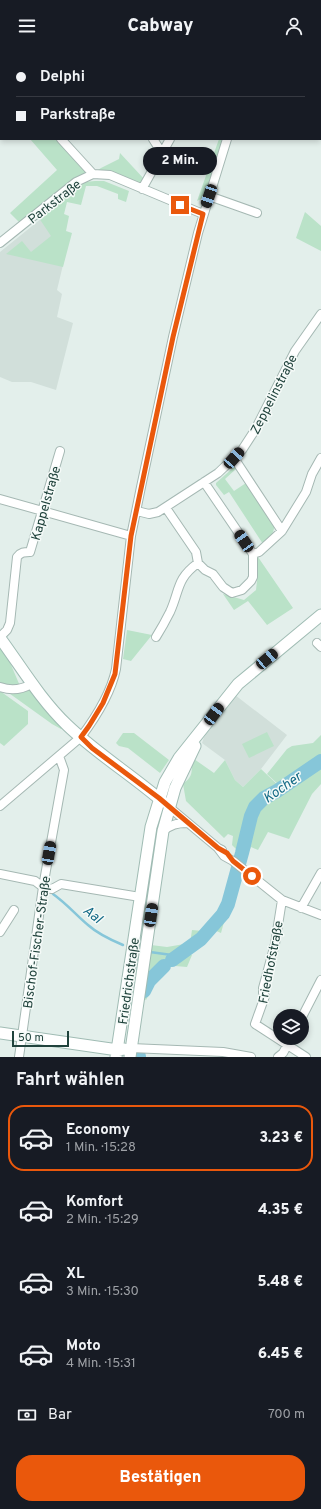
<!DOCTYPE html>
<html lang="de">
<head>
<meta charset="utf-8">
<style>
  :root { --surface:#171b24; --page:#20242c; --text:#f1f3f6; --muted:#9ea1a6; --line:#363941; --accent:#ea580c }
  body { margin:0; font-family:Overpass,sans-serif; background:var(--page); color:var(--text); height:100vh; display:flex; flex-direction:column; font-size:15px; white-space:nowrap }
  * { box-sizing:border-box; margin:0 }
  p { font-size:13px; color:var(--muted) }
  .icon { flex:none; width:22px; height:22px; fill:none; stroke:currentColor; stroke-width:2; stroke-linecap:round; stroke-linejoin:round }
  .map { position:relative; height:1005px; overflow:hidden }
  .drawer { display:flex; flex-direction:column; background:var(--surface); flex:1 }
  .drawer>* { flex:none }
  .banner { position:absolute; left:0px; top:0px; width:321px; height:88px; box-shadow:0 2px 6px #0003; display:grid; align-content:center; height:88px; padding:0 16px; background:var(--surface) }
  .buttons { position:absolute; left:273px; top:957px; display:grid; gap:8px }
  .buttons a { display:grid; place-items:center; width:36px; height:36px; border-radius:50%; background:var(--surface); box-shadow:0 2px 6px #0003; font-size:20px }
  .scale { position:absolute; left:12px; bottom:10px; width:57px; box-sizing:border-box; padding-left:4px; border:2px solid #20433c; border-top:0; font-size:11px; line-height:14px; white-space:nowrap; color:#20433c; -webkit-text-stroke:3px #f5faf8; paint-order:stroke }
  .end { position:absolute; width:18px; height:18px; margin:-9px; border:5px solid #ea580c; background:#fff; box-shadow:0 0 0 2px #fff }
  .from { border-radius:50% }
  .bubble { position:absolute; height:28px; border-radius:14px; background:var(--surface); box-shadow:0 2px 6px #0003; font-size:13px; font-weight:800; line-height:28px; text-align:center }
  .car { position:absolute; width:12px; height:24px; margin:-12px -6px; border-radius:5px; box-shadow:0 0 3px 1px #0007; background:linear-gradient(#222 24%,#8ab4d8 0 40%,#222 0 76%,#8ab4d8 0 86%,#222 0) }
  .banner b { display:flex; align-items:center; gap:14px; height:38px; font-size:15px }
  .banner b+b { border-top:1px solid var(--line) }
  .banner i { width:10px; height:10px; background:var(--text) }
  ul { padding:0; list-style:none }
  li { display:flex; align-items:center; gap:12px; height:66px; margin:0 8px 6px; padding:0 8px; border:2px solid transparent; border-radius:16px }
  li div { flex:1 }
  li b { display:block; font-size:15px }
  li em { font-style:normal; font-weight:800 }
  li.active { border-color:var(--accent) }
  li>.icon { width:36px; height:36px; stroke-width:1.5 }
  h2 { padding:0 16px; font-size:18px; line-height:48px }
  .pay { display:flex; align-items:center; gap:10px; height:44px; padding:0 16px; font-size:15px }
  .pay p { margin-inline-start:auto }
  .action { display:flex; gap:8px; margin-top:auto; padding:8px 16px }
  .action a { flex:1; height:46px; border-radius:16px; background:var(--accent); color:#fff; font-size:16px; font-weight:800; line-height:46px; text-align:center }
  header { display:flex; justify-content:space-between; align-items:center; height:52px; padding:0 16px; background:var(--surface); font-size:18px; font-weight:800 }
  .map>svg:first-child { display:block }
</style>
</head>
<body>
<header><svg class="icon" aria-label="menu" viewBox="0 0 24 24"><path d="M4 6h16M4 12h16M4 18h16"/></svg>Cabway<svg class="icon" aria-label="person" viewBox="0 0 24 24"><circle cx="12" cy="8" r="4"/><path d="M4 21q1-7 8-7t8 7"/></svg></header>
<div class="map">
<svg width="321" height="1005" viewBox="0 0 321 1005">
  <rect width="100%" height="100%" fill="#e3efeb"/>
  <path fill="#d1dfda" d="M47,162L68,192L57,238L62,242L57,265L73,271L56,338L31,330H12L0,325V200Z
    M235,643L287,683L261,717L243,735L235,728L225,708L202,691L204,685Z"/>
  <path fill="#bae2c8" d="M30,87H61L93,122L22,173L10,161L57,118Z
    M219,87H224L205,141L201,147L197,149Z
    M120,101L145,128L141,134L95,120L101,116L119,107Z
    M95,129H104L129,139L126,150L118,147V142L97,134H86L81,153L67,150L64,162L69,164L66,179L72,181L63,215L6,202L22,189L31,200L51,184L39,166L85,130Z
    M305,160L321,174V199L296,186Z
    M234,415L236,417L225,427L234,439L246,431L274,473C275,481 269,486 263,492L229,440L224,443L216,433V431Z
    M258,505L293,556L267,573L248,549L234,558L223,542L244,548L256,538L258,520L255,507Z
    M127,578L152,583L131,609L123,607Z
    M3,594L20,634L0,633V596Z
    M31,635L64,674L61,677L52,672L6,639Z
    M0,639L28,659V672L4,694L0,691Z
    M267,680L274,694L249,706L242,692Z
    M123,681H134L169,708L160,721L128,696L119,694L116,691Z
    M321,683V732L312,742L289,787L268,780L258,798L251,795L248,802L240,801L232,793L233,784L228,782L224,786L186,749L183,732C196,722 189,719 194,707L214,721L225,708L235,728L243,735L261,717L280,735L287,730L280,734L267,722L287,697L292,694L313,691Z
    M231,829L239,831L235,840L237,843L224,870L221,881L214,878L202,890L187,901L192,903L187,915L163,913L158,916L166,920L163,924L157,928L146,948L143,946L151,893L167,895L190,891L192,878L203,879L218,863L224,854Z"/>
  <g fill="none" stroke-linecap="round" stroke-linejoin="round">
    <path stroke="#86c6d9" stroke-width="2.5" d="M53,842C67,852 76,863 88,873C98,882 111,888 123,893
      M150,900L179,904"/>
    <path stroke="#86c6d9" stroke-width="14" d="M172,908L201,887L223,862L228,852L242,801L251,764L255,755L264,746L277,739L321,709
      M144,939L149,929L164,914
      M139,1004V1005"/>
    <defs>
      <path id="street" d="M91,0L92,1
        M187,0L188,1
        M275,0L279,1
        M24,1L25,0
        M255,1L257,0
        M320,10H321
        M0,20L1,21
        M61,87L93,122
        M153,87L162,101
        M142,137L170,87
        M209,144L257,161
        M0,191L76,130L93,122L110,123L203,162
        M234,406L282,479
        M0,447L131,484
        M166,456L196,500L198,511L205,518L213,522L223,535L232,541L242,538L251,529L253,525V502L204,430
        M137,459L149,462L158,460L218,421L242,398L255,378L295,299L321,262
        M253,502L259,500L282,479L306,440L312,422L321,406
        M0,585L7,578L10,571L17,505C21,500 24,500 30,500L60,399
        M156,585C161,577 166,568 170,560C180,538 176,527 198,511
        M317,591L321,595
        M0,635C11,639 21,638 31,632
        M0,754L81,685C96,665 111,641 116,617L131,484L141,435L173,285L198,181L227,87
        M169,755L218,796L222,798
        M163,779C171,773 176,771 187,771
        M218,796L224,804L233,809L282,848L321,863
        M0,822L35,829L43,835L52,837L61,832L140,845
        M282,848L275,892L263,936V941L265,944L255,972L306,1005
        M301,856L321,821
        M0,880L14,858
        M302,965L321,928
        M131,996L223,1000L251,1005
        M19,1005L43,835L64,718L59,704
        M278,1005L283,1001L291,986"/>
      <path id="secondary" d="M0,586C22,616 40,647 67,673C97,702 132,723 163,750
        M0,981L118,998L124,997
        M116,1005L151,775L165,730L179,706L238,632L321,563
        M130,1005L163,779L175,736L195,694"/>
    </defs>
    <use href="#street" stroke="#a5b8b3" stroke-width="10"/>
    <use href="#secondary" stroke="#a0bcb4" stroke-width="13"/>
    <use href="#street" stroke="#fff" stroke-width="8"/>
    <use href="#secondary" stroke="#fff" stroke-width="11"/>
  </g>
  <g fill="none" stroke-linecap="round" stroke-linejoin="round">
    <path stroke="#ea580c" stroke-width="5" d="M180,153L203,162L173,285L131,484L115,622L103,651L89,674L81,685L92,696L159,746L218,796L227,801L233,809L252,824"/>
  </g>
  <g text-anchor="middle" stroke-width="3" stroke-linejoin="round" paint-order="stroke">
    <g font-size="13" fill="#20433c" stroke="#f5faf8">
      <text transform="translate(54 149) rotate(-38)" y="5">Parkstraße</text>
      <text transform="translate(273 342) rotate(-63)" y="5">Zeppelinstraße</text>
      <text transform="translate(45 451) rotate(-74)" y="5">Kappelstraße</text>
      <text transform="translate(36 890) rotate(-82)" y="5">Bischof-Fischer-Straße</text>
      <text transform="translate(270 910) rotate(-79)" y="5">Friedhofstraße</text>
      <text transform="translate(128 929) rotate(-82)" y="5">Friedrichstraße</text>
    </g>
    <g font-size="14" font-style="italic" fill="#136a86" stroke="#f5faf8">
      <text transform="translate(282 735) rotate(-35)" y="5">Kocher</text>
      <text transform="translate(93 862) rotate(39)" y="5">Aal</text>
    </g>
  </g>
</svg>
<div class="buttons">
<a><svg class="icon" aria-label="layers" viewBox="0 0 24 24"><path d="M12 4l9 5-9 5-9-5zM3 14l9 5 9-5"/></svg></a>
</div>
<div class="scale">50 m</div>
<i class="end from" style="left:252px;top:824px"></i>
<i class="end" style="left:180px;top:153px"></i>
<div class="bubble" style="left:143px;top:95px;width:74px">2 Min.</div>
<i class="car" style="left:209px;top:144px;rotate:199deg"></i>
<i class="car" style="left:234px;top:406px;rotate:42deg"></i>
<i class="car" style="left:244px;top:489px;rotate:326deg"></i>
<i class="car" style="left:267px;top:607px;rotate:50deg"></i>
<i class="car" style="left:214px;top:662px;rotate:37deg"></i>
<i class="car" style="left:49px;top:801px;rotate:10deg"></i>
<i class="car" style="left:151px;top:863px;rotate:9deg"></i>
<div class="banner">
<b><i class="from"></i>Delphi</b>
<b><i></i>Parkstraße</b>
</div>
</div>
<section class="drawer">
<h2>Fahrt wählen</h2>
<ul>
<li class="active"><svg class="icon" aria-label="car" viewBox="0 0 24 24"><path d="M5 17H2v-5l4-1 3-4h7l3 4 3 1v5h-3M9 17h6M6 11h13"/><circle cx="7" cy="17" r="2"/><circle cx="17" cy="17" r="2"/></svg><div><b>Economy</b><p>1 Min. · 15:28</p></div><em>3.23 €</em></li>
<li><svg class="icon" aria-label="car" viewBox="0 0 24 24"><path d="M5 17H2v-5l4-1 3-4h7l3 4 3 1v5h-3M9 17h6M6 11h13"/><circle cx="7" cy="17" r="2"/><circle cx="17" cy="17" r="2"/></svg><div><b>Komfort</b><p>2 Min. · 15:29</p></div><em>4.35 €</em></li>
<li><svg class="icon" aria-label="car" viewBox="0 0 24 24"><path d="M5 17H2v-5l4-1 3-4h7l3 4 3 1v5h-3M9 17h6M6 11h13"/><circle cx="7" cy="17" r="2"/><circle cx="17" cy="17" r="2"/></svg><div><b>XL</b><p>3 Min. · 15:30</p></div><em>5.48 €</em></li>
<li><svg class="icon" aria-label="car" viewBox="0 0 24 24"><path d="M5 17H2v-5l4-1 3-4h7l3 4 3 1v5h-3M9 17h6M6 11h13"/><circle cx="7" cy="17" r="2"/><circle cx="17" cy="17" r="2"/></svg><div><b>Moto</b><p>4 Min. · 15:31</p></div><em>6.45 €</em></li>
</ul>
<div class="pay"><svg class="icon" aria-label="cash" viewBox="0 0 24 24"><path d="M3 7h18v10H3z"/><circle cx="12" cy="12" r="2"/></svg>Bar<p>700 m</p></div>
<div class="action"><a>Bestätigen</a></div>
</section>
</body>
</html>
